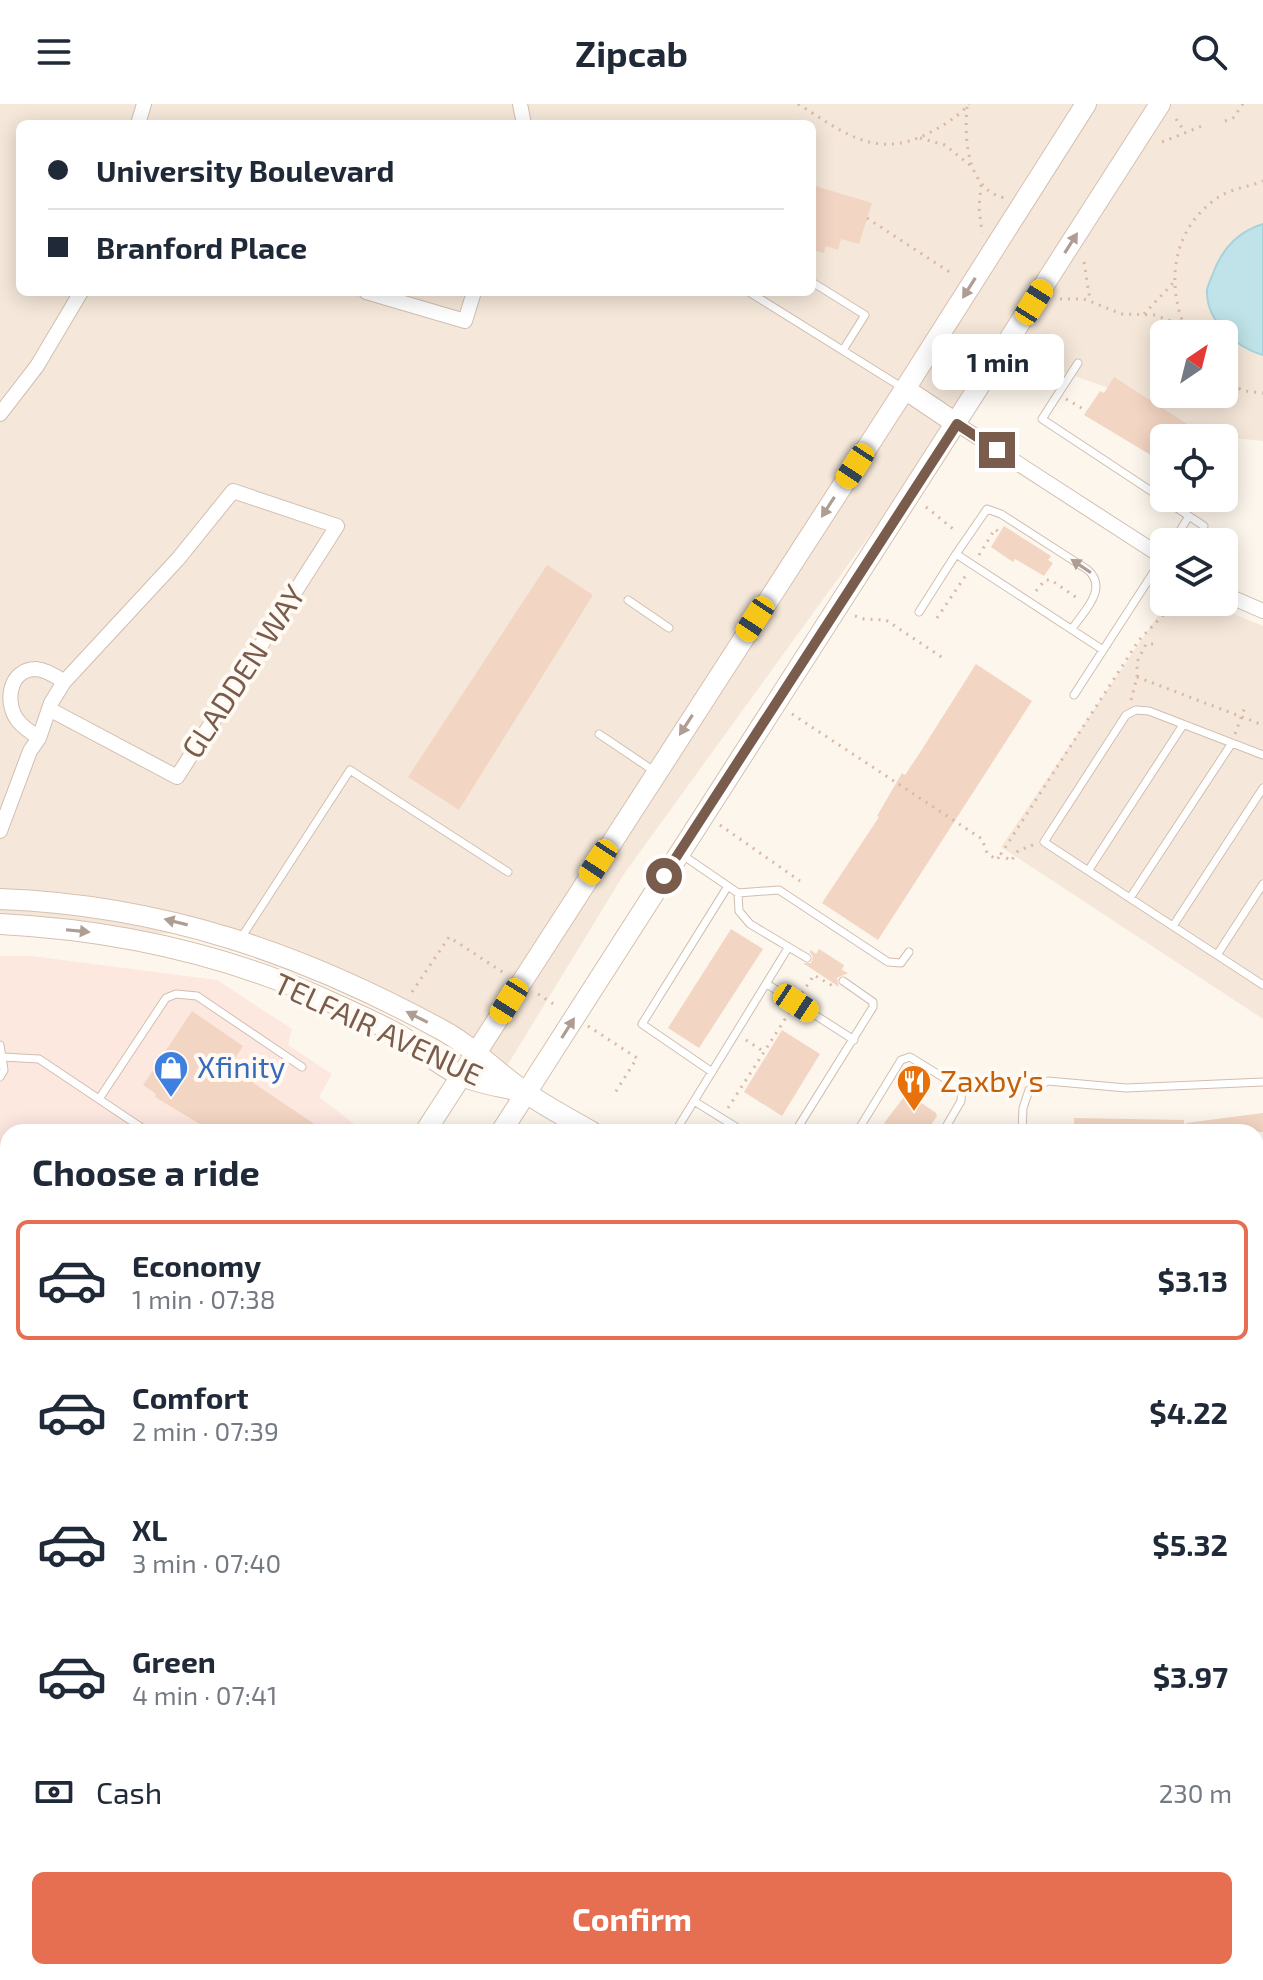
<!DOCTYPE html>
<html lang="en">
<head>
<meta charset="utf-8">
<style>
  :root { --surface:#fff; --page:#f2f2f3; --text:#1f2937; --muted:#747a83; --line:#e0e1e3; --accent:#e76f51 }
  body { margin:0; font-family:"Exo 2",sans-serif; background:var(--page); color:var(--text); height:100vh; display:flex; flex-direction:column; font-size:30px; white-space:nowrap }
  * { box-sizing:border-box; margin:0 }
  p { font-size:26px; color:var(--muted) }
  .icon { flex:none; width:44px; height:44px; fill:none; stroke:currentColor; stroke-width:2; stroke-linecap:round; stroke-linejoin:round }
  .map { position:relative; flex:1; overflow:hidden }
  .sheet { position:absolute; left:0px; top:1020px; width:1264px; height:856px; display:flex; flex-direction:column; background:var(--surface); border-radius:24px 24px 0 0; box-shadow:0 4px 20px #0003 }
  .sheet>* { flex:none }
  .guide { position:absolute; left:16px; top:16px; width:800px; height:176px; border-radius:12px; box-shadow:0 4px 20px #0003; display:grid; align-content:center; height:176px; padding:0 32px; background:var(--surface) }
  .needle { width:52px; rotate:35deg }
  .fabs { position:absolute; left:1150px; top:216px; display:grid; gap:16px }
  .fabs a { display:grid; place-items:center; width:88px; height:88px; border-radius:12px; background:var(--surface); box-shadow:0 4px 20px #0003; font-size:40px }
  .end { position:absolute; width:36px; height:36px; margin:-18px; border:10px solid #7a5c4d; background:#fff; box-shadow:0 0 0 4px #fff }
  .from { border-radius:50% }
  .bubble { position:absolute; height:56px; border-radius:12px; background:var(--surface); box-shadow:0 4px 20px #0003; font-size:26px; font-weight:700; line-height:56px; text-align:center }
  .car { position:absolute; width:24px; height:48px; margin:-24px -12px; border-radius:10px; box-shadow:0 0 6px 2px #0007; background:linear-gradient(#f5c518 24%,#345 0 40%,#f5c518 0 76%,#345 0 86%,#f5c518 0) }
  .guide b { display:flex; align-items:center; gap:28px; height:76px; font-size:30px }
  .guide b+b { border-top:2px solid var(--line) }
  .guide i { width:20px; height:20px; background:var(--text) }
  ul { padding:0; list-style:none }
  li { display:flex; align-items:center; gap:24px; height:120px; margin:0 16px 12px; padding:0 16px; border:4px solid transparent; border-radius:12px }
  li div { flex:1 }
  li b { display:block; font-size:30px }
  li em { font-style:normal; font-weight:700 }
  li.on { border-color:var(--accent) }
  li>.icon { width:72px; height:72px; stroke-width:1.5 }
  h2 { padding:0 32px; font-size:36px; line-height:96px }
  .pay { display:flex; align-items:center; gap:20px; height:88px; padding:0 32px; font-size:30px }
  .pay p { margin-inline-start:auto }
  .primary-button { display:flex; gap:16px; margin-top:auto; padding:16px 32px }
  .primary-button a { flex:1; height:92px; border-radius:12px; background:var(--accent); color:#fff; font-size:32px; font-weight:700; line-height:92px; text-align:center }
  header { display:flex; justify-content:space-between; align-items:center; height:104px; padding:0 32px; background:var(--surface); font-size:36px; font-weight:700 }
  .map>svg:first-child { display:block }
</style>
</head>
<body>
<header><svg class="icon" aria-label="menu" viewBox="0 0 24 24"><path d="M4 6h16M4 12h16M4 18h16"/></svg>Zipcab<svg class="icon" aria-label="search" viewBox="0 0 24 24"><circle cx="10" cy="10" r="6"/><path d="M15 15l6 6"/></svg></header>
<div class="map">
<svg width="1263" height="1876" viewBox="0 0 1263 1876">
  <rect width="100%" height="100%" fill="#fdf6ec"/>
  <path fill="#f5e8da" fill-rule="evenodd" d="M0,0H1263V337L1204,331L1106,283L1003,247L624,770L507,962L236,832L0,824ZM20,20H812V188H20ZM1164,230H1224V290H1164Z
    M1167,498H1205L1263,522V915L1001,743Z"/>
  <path fill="#fde8e0" d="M0,852H32L217,876L292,925L288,941L332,970L319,993L361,1025L359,1028H8V1354L0,1353Z"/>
  <path fill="#bfe3e8" stroke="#a5d3da" stroke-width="2" d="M1263,120V251C1237,244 1208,218 1207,190C1206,184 1210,177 1212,172C1221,146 1237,128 1263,120Z"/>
  <path fill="#f3d5c3" d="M812,81L872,99L859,140L841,135L838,146L826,142L824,149L812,146Z
    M1114,273L1209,334H1164V359L1084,311L1100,287L1104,289Z
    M1004,422L1051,452L1048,456L1053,459L1044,472L1015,455L1013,458L991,443Z
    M547,461L593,491L459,706L408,673Z
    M976,560L1032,597L878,836L822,799L879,713L877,712L902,669L905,671L921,647Z
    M731,825L763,845L699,944L668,924Z
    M819,845L844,861L842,866L848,869L837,874L839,883L803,859H811L813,853L810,848L811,846L816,850Z
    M192,907L243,942L230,963L326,1028H213L155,993L156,990L143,981Z
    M782,926L820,950L782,1012L744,988Z
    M907,989L936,1009L937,1012L926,1028H882L887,1021L884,1019Z
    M1263,1009V1028H1186V1019Z
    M1074,1014L1184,1016V1028H1074Z"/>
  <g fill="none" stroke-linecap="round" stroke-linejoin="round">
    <defs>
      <path id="lane" d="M812,178L865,211L843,246
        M749,188L903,284
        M1078,259L1042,315L1204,422
        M1181,406L1189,394
        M1173,438L1189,412
        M956,450L987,405L1001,410L1088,466C1109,485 1083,508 1072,525
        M628,496L669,524
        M919,508L956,450L1103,546
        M1074,591L1164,452
        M599,630L654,667
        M1263,651L1149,607L1136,606L1126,611L1044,738L1263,881
        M681,750L738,789L779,786L888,858L901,859L909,848
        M1088,767L1183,621
        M738,789L739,807L750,820L807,854
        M1130,794L1232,639
        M1173,822L1263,684
        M241,834L350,666L508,768
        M1217,851L1263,780
        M767,880L854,936
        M0,941L4,966L0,973
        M3,953L39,955L148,1028
        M712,968L642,920L728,782
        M99,995L166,894L176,890L197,892L302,963
        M694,997L744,1028
        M675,1028L788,844
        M795,1028L873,903V898L843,877
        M857,1028L901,956L910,953L962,985L961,997L943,1028
        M1022,1028L1023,1004L1029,986L1048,977L1126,984L1263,978
        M1256,1102L1263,1101
        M0,1243L8,1231
        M0,1446L8,1447
        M0,1498L8,1487"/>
      <path id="street" d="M520,0L524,20
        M138,20L144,0
        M366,188L465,217L474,188
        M0,310L37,262L81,188
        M957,320L1164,454
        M1224,490L1263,507
        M39,634C32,629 24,624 19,618C4,601 8,565 36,565C47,566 56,572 64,578
        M0,727L30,647L39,634L51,599L64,578L178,455L233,387L337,422L177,673L49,605
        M0,1387L8,1389"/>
      <path id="secondary" d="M905,285L957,320
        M0,795C162,801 301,849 442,926C472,942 497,969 525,988C546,1003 570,1015 592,1028
        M0,820C116,826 230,851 335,900C357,910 380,920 401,932C421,944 440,963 462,972C478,979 498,982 515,986
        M425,1028L905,285L1086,0
        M501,1028L1160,0
        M1256,1177H1263
        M0,1671L8,1659
        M0,1843L8,1831
        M1256,1848H1263
        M31,1876L38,1868"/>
      <path id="highway" d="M1239,1876L1252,1868"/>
    </defs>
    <use href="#lane" stroke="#d1beb0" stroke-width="9"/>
    <use href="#street" stroke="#d1beb0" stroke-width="16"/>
    <use href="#secondary" stroke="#d6c0b0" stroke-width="22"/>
    <use href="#highway" stroke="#dad1cd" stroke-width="26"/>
    <path stroke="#d9b8a5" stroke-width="3" stroke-dasharray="2 6" stroke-linecap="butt" d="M798,0C842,27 875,57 929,29C943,22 959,12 969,0
      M967,3C964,35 967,86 1005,94
      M1176,15L1185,28
      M1225,17L1233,14L1243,0
      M920,34L945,41L971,62
      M1162,38L1202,22
      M981,81L979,104L982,129
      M867,114L954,171
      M1084,158L1090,196
      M1060,195H1084L1122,210L1154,211L1183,221
      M1144,210L1174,178
      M1188,230C1165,184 1171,126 1216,95C1229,85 1248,83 1263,77
      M1017,263L1050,284
      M1224,278L1245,287L1263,289
      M1066,295L1087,307
      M926,403L957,428
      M979,451L995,425L1000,429
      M1036,487L1045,476H1051L1080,496
      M855,512L864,515L886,516L946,556
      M937,514L966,471
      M1137,573L1263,621
      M1131,596L1137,573V558L1146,540H1154
      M792,610L982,735L987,749L997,756L1000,751
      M1235,630L1245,603
      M720,721L800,777
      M1033,741L1018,747L1011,757L1001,750L1139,536L1176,498
      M412,888L449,833L504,869
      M802,889L814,871L833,882
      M538,890L558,903
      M588,922L637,954L613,992
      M746,936L763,947
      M728,1004L789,909
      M1256,1503H1263"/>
    <use href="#lane" stroke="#fff" stroke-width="7"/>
    <use href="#street" stroke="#fff" stroke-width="14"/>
    <use href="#secondary" stroke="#fff" stroke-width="20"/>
    <use href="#highway" stroke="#f7b7a3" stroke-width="24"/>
  </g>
  <defs><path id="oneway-solid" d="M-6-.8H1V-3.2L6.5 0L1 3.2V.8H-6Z" transform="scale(2)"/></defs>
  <g fill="#af9d94">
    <use href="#oneway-solid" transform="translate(1071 139) rotate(-58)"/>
    <use href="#oneway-solid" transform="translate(969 184) rotate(122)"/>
    <use href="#oneway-solid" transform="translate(828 403) rotate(123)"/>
    <use href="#oneway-solid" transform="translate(1081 462) rotate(-146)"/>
    <use href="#oneway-solid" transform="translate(686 621) rotate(123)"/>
    <use href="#oneway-solid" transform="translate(176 818) rotate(-166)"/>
    <use href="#oneway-solid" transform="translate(78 827) rotate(6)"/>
    <use href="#oneway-solid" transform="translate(417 913) rotate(-153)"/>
    <use href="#oneway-solid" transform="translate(568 924) rotate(-58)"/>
  </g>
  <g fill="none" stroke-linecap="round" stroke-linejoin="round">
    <path stroke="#7a5c4d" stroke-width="10" d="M664,772L957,320L997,346"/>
  </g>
  <defs>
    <symbol id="shop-pin" viewBox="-11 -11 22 30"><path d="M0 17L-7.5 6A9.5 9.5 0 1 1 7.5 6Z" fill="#3f7fe0" stroke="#fffaf3"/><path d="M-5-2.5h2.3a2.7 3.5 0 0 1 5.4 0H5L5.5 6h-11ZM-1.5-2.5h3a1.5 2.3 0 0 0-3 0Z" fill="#fff"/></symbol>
    <symbol id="restaurant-pin" viewBox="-11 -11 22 30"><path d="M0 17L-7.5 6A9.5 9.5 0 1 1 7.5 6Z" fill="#e8710a" stroke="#fffaf3"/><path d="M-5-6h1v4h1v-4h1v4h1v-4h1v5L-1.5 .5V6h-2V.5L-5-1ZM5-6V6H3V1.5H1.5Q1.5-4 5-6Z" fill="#fff"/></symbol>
  </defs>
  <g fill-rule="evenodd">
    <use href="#shop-pin" x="151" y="944" width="40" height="54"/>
    <use href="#restaurant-pin" x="894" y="958" width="40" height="54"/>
  </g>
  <g text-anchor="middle" stroke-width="8" stroke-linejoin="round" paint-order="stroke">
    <g font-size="30" fill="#7a5c4d" stroke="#fffaf3">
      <text transform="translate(244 568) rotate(-57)" y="10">GLADDEN WAY</text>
      <text transform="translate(378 926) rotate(25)" y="10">TELFAIR AVENUE</text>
    </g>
    <g font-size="30" fill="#366cbe" stroke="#fffaf3" text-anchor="start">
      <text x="197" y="974">Xfinity</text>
    </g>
    <g font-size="30" fill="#c56008" stroke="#fffaf3" text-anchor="start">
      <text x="940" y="988">Zaxby's</text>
    </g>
  </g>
</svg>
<div class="fabs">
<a><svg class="needle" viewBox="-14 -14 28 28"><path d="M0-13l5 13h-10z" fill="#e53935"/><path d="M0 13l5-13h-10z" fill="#747a83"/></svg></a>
<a><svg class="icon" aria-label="locate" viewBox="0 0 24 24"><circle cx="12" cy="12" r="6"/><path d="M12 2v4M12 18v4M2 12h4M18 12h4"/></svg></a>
<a><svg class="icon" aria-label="layers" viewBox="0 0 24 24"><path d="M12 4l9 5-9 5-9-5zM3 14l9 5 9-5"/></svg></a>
</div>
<i class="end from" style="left:664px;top:772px"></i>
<i class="end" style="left:997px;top:346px"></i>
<div class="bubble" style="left:932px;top:230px;width:132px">1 min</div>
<i class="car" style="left:1034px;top:198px;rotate:32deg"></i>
<i class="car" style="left:855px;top:362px;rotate:213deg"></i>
<i class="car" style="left:755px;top:515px;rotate:213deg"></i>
<i class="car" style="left:598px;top:758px;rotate:213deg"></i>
<i class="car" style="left:509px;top:897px;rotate:212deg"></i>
<i class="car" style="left:796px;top:899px;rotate:123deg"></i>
<div class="guide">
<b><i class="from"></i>University Boulevard</b>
<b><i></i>Branford Place</b>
</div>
<section class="sheet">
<h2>Choose a ride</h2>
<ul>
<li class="on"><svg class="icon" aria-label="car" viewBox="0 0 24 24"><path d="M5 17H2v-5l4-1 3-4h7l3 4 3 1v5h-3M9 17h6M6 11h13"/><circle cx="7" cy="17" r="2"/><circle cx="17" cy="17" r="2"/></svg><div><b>Economy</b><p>1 min · 07:38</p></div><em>$3.13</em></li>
<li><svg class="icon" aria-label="car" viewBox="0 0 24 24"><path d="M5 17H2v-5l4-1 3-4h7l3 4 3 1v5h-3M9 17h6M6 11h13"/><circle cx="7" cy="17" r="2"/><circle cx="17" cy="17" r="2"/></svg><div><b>Comfort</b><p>2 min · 07:39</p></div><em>$4.22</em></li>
<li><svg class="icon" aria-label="car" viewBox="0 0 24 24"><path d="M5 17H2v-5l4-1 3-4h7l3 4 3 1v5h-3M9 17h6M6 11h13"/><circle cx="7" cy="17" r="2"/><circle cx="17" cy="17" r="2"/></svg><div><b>XL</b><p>3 min · 07:40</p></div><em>$5.32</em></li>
<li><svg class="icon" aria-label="car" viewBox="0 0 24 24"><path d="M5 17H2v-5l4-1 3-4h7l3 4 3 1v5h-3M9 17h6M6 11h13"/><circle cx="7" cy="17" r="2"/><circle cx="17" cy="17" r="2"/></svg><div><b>Green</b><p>4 min · 07:41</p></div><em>$3.97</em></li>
</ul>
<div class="pay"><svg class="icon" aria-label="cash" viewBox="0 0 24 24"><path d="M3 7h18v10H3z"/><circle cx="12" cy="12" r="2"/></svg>Cash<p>230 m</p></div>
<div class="primary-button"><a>Confirm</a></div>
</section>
</div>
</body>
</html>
